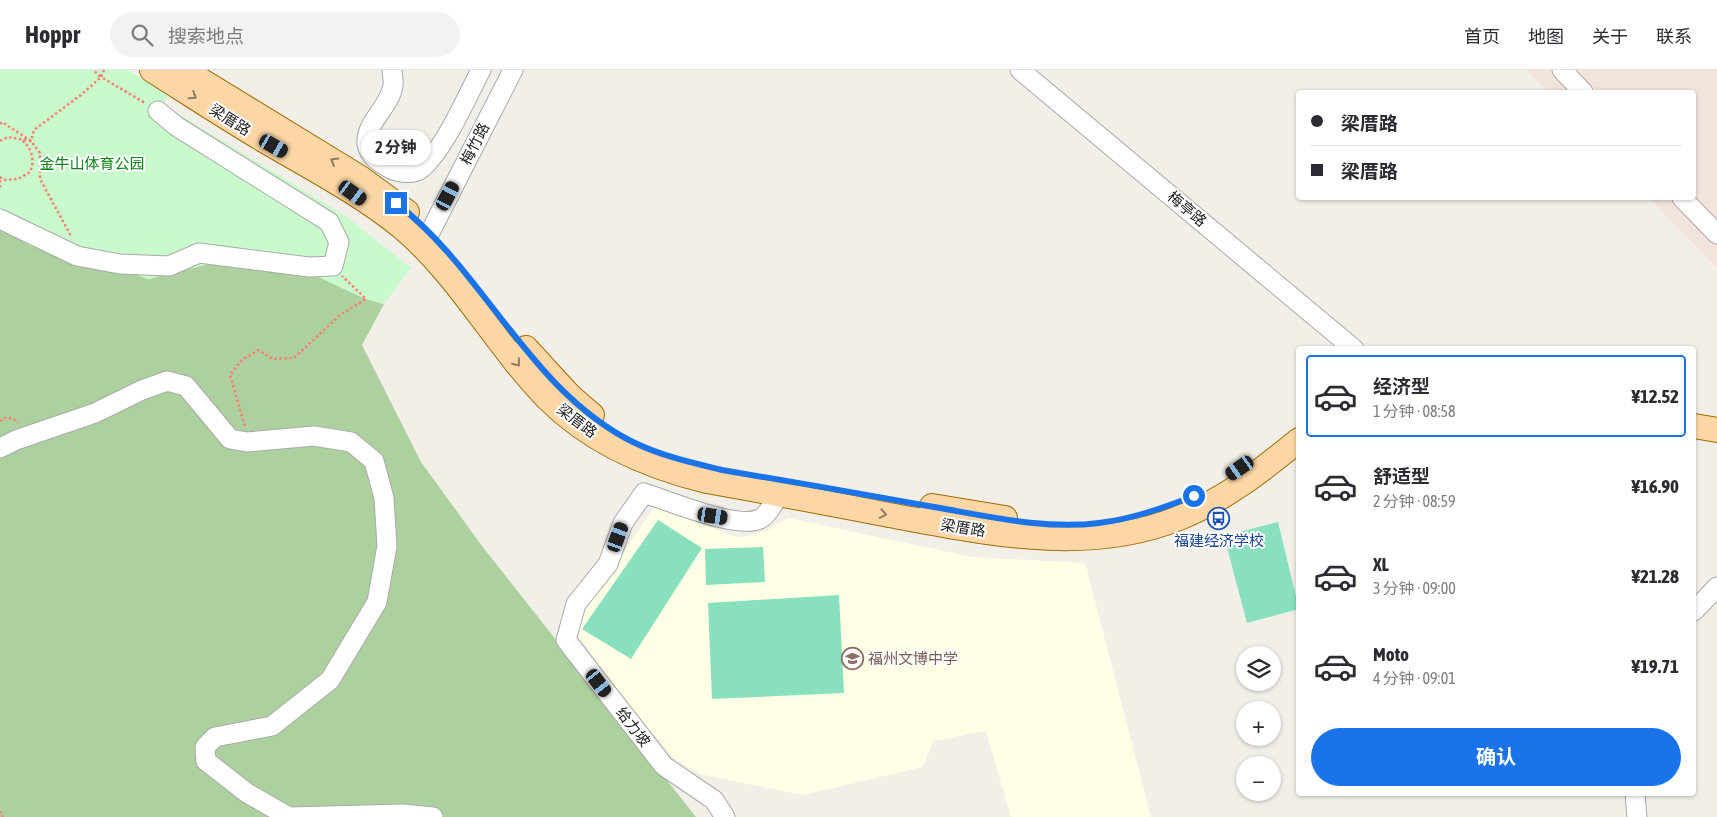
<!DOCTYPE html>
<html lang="zh">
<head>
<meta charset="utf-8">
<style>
  :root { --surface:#fff; --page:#f2f2f3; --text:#2b2b33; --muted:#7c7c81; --line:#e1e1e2; --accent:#1a73e8 }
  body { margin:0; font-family:"Asap Condensed","Noto Sans SC",sans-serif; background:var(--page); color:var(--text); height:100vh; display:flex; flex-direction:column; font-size:19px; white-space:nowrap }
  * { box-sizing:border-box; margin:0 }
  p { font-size:16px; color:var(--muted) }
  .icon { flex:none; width:28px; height:28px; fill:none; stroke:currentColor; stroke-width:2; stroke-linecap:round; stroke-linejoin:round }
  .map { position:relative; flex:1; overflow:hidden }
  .sheet { position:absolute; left:1296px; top:276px; width:400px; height:450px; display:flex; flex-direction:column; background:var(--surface); border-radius:5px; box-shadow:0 1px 4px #0004 }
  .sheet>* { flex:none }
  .top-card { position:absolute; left:1296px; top:20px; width:400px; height:110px; border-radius:5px; box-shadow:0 1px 4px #0004; display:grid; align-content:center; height:110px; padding:0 15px; background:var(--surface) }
  .controls { position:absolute; left:1236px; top:576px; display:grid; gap:10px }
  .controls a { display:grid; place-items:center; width:45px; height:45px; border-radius:50%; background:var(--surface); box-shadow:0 1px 4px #0004; font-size:25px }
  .end { position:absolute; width:22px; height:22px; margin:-11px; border:6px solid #1a73e8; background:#fff; box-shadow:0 0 0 2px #fff }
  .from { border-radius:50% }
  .bubble { position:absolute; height:35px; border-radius:18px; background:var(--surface); box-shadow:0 1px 4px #0004; font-size:16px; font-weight:700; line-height:35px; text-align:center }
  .car { position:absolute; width:15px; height:30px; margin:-15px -8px; border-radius:6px; box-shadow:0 0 4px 1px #0007; background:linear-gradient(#222 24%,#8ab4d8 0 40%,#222 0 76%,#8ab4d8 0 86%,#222 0) }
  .top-card b { display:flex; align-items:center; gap:18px; height:48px; font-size:19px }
  .top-card b+b { border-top:1px solid var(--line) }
  .top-card i { width:12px; height:12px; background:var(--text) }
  ul { padding:9px 0 0; list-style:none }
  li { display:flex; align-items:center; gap:15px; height:82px; margin:0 10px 8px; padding:0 5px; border:2px solid transparent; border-radius:5px }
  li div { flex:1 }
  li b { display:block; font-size:19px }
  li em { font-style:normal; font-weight:700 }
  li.active { border-color:var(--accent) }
  li>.icon { width:45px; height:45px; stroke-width:1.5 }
  .action { display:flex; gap:10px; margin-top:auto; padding:10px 15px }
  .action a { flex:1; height:58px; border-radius:30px; background:var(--accent); color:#fff; font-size:20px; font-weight:700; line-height:58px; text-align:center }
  header { display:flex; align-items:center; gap:30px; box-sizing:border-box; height:70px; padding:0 25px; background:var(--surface); border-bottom:1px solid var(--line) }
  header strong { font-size:24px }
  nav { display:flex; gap:28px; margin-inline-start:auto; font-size:18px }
  .search { width:350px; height:45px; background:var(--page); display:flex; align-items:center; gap:12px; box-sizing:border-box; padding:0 18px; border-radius:28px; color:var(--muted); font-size:19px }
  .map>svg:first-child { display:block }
</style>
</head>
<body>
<header>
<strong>Hoppr</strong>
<div class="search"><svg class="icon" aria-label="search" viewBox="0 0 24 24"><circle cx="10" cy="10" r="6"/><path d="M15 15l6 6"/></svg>搜索地点</div>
<nav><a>首页</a><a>地图</a><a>关于</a><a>联系</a></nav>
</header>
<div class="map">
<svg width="1717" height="747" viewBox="0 0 1717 747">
  <rect width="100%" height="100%" fill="#f2efe9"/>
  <path fill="#ffffe5" d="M656,434L732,466L743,467L766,461L788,448L972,487L1085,493L1151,747H1011L986,661L933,671L923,697L803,725L719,708L701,704L687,697L672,686L616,621L574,558Z"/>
  <path fill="#f3e3dd" d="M1527,0H1717V198L1649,128H1694V22H1548Z"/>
  <path fill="#add19e" d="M0,159L31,176L90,187L148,209L209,194L310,203L366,229L384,234L362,275L421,392L482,476L696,747H0Z"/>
  <path fill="#c8facc" d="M0,0H128L168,25L164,35L344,145L411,198L384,234L366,229L310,203L209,194L148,209L90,187L31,176L0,159Z"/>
  <path fill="#88e0be" d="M658,450L702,478L631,589L582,559Z
    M1278,452L1299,539L1247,553L1224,466Z
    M763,477L765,512L706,515L705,479Z
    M839,525L844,623L712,629L708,533Z"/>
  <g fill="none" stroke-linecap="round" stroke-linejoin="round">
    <defs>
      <path id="minor" d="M392,0C392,5 394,11 393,15C391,36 365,52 367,74C369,86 380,93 389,98C398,103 414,105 422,98C445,78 466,28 481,0
        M1020,0L1354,279
        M1562,0L1583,22
        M1682,128L1717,164
        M0,149L77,186L120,194L169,196L199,183L309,197L333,196L339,172L329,152L176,56L158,41
        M423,176L513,0
        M0,378L16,370L95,343L142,320L167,311L186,316L230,369L247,372L314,366L351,372L374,391L384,428L387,476L377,532L330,610L272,656L215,667L205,677L206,691L247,723L289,747L403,744L433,747
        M1694,541L1717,517
        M1635,724L1637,747
        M725,747L714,730L664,696L566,570L576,534L608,494L623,453L644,423C669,431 738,460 760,449C769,444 774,432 779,424"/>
      <path id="major" d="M152,0C190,24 228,49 267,72C313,99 363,125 404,159C461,208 496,276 548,329C591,372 649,397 707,411C768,422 828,433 889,445C984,462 1085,486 1179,448C1224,430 1261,401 1299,370
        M184,0L359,107L407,142
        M526,278L570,326L592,345
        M1694,356L1717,360
        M932,436L1005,448"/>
    </defs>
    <use href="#minor" stroke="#a9a9a9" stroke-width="21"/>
    <use href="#major" stroke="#a06b00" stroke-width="26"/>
    <path stroke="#fa8072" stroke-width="2.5" stroke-dasharray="2.5 2.5" stroke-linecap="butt" d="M104,0L101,7L145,33
      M0,54L2,52L31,71L40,83V109L71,166
      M0,71L8,67L31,71L34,60L81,25L101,7L93,0
      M0,107L4,110L18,109L30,102C35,91 32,78 22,70
      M0,110V118
      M0,351L7,347L15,350L18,353
      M245,356L230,305L242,290L258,280L273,289L294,288L340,245L366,229L342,206
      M0,741L3,747"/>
    <use href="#minor" stroke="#fff" stroke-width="19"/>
    <use href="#major" stroke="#fcd6a4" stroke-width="24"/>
  </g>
  <defs><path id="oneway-chevron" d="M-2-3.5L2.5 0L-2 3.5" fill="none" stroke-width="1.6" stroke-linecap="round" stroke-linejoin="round" transform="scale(1.25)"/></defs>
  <g stroke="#8f7c63">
    <use href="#oneway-chevron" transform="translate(193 26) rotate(33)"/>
    <use href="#oneway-chevron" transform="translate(334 91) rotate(-149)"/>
    <use href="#oneway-chevron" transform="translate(517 293) rotate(52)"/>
    <use href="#oneway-chevron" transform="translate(883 444) rotate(11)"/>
  </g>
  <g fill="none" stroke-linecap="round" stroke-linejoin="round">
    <path stroke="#1a73e8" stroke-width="6" d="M396,133C485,201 530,322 635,373C662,386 693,393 722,400C793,412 863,424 934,437C987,446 1045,460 1099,453C1132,449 1163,438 1194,426"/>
  </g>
  <defs>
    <symbol id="bus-ring" viewBox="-11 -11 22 22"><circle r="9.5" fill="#fff" stroke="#1a4fb4" stroke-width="1.5"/><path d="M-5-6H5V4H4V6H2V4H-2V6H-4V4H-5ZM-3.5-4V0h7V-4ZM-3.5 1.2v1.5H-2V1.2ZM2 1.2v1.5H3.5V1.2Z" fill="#1a4fb4"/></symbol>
    <symbol id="school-ring" viewBox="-11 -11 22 22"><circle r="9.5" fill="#fff" stroke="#8d6e63" stroke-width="1.5"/><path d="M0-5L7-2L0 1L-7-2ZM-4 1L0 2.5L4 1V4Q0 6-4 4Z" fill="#8d6e63"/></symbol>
  </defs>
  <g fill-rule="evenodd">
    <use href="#bus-ring" x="1206" y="436" width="25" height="25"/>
    <use href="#school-ring" x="840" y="576" width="25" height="25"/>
  </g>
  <g text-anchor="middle" stroke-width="4" stroke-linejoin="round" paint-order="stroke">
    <g font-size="15" fill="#222" stroke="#fff">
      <text transform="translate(230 50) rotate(32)" y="5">梁厝路</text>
      <text transform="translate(475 74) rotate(-63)" y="5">梅竹路</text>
      <text transform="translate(1187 139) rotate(40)" y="5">梅亭路</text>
      <text transform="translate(577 351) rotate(37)" y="5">梁厝路</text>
      <text transform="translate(963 458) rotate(9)" y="5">梁厝路</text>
      <text transform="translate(633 657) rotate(52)" y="5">给力坡</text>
    </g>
    <g font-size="15" fill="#0c8416" stroke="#fff">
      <text x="92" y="99">金牛山体育公园</text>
    </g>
    <g font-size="15" fill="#164399" stroke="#fff">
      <text x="1219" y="476">福建经济学校</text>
    </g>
    <g font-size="15" fill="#785e54" stroke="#fff" text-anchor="start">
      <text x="868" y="594">福州文博中学</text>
    </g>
  </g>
</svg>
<div class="controls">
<a><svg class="icon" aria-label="layers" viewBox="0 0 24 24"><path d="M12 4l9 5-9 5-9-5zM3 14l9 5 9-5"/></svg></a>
<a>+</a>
<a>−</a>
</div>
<i class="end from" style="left:1194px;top:426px"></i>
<i class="end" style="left:396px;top:133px"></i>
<div class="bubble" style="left:361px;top:60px;width:70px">2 分钟</div>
<i class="car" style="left:274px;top:76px;rotate:120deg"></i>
<i class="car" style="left:353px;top:123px;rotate:126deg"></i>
<i class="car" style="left:448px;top:126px;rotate:28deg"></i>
<i class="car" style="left:1240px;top:398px;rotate:235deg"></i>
<i class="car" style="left:713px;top:446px;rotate:99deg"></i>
<i class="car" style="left:618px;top:467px;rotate:20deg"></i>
<i class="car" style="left:599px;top:613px;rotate:143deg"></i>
<div class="top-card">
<b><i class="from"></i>梁厝路</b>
<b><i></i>梁厝路</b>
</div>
<section class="sheet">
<ul>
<li class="active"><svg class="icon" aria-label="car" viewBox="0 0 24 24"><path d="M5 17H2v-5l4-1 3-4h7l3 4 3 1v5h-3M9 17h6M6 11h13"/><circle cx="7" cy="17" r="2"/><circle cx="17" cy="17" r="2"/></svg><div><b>经济型</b><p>1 分钟 · 08:58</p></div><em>¥12.52</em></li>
<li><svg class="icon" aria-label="car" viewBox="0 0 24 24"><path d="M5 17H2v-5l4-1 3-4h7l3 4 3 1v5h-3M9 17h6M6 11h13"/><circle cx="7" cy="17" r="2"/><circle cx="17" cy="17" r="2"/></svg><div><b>舒适型</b><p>2 分钟 · 08:59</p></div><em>¥16.90</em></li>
<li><svg class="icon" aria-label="car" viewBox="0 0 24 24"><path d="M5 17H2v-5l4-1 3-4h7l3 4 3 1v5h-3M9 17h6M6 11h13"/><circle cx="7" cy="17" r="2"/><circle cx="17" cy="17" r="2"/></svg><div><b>XL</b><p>3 分钟 · 09:00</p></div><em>¥21.28</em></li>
<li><svg class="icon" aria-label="car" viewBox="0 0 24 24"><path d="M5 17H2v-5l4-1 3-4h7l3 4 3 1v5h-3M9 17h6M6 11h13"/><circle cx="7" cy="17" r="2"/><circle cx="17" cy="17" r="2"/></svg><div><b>Moto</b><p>4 分钟 · 09:01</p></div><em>¥19.71</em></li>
</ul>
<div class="action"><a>确认</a></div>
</section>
</div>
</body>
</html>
